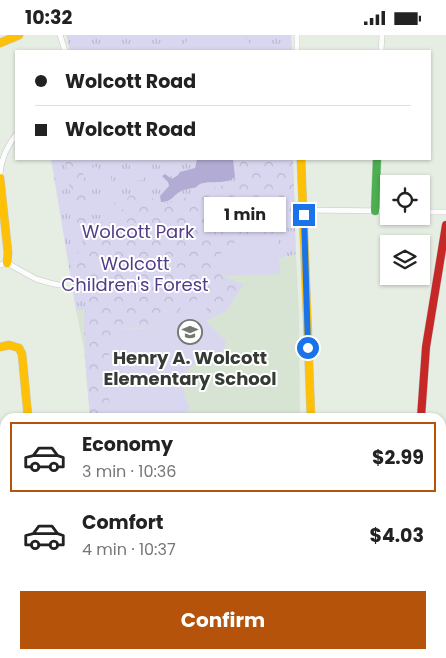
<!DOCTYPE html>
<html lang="en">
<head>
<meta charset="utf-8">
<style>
  :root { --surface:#fff; --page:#f2f2f2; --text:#222; --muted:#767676; --line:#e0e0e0; --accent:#b45309 }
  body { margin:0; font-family:Poppins,sans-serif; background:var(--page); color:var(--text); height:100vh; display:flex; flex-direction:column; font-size:19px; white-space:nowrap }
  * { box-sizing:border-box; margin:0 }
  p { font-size:16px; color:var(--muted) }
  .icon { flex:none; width:28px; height:28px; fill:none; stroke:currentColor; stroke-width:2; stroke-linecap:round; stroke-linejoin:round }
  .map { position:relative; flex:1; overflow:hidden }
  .side { position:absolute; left:0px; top:378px; width:446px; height:246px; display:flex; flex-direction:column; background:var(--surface); border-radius:15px 15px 0 0; box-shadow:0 1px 4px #0004 }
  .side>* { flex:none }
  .guide { position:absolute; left:15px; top:15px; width:416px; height:110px; border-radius:0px; box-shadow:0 1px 4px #0004; display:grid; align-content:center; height:110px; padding:0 20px; background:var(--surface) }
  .controls { position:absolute; left:380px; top:140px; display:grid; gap:10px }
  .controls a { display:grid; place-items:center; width:50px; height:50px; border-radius:0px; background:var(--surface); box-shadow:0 1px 4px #0004; font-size:25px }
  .end { position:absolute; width:22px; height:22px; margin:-11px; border:6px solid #1a73e8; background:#fff; box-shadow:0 0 0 2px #fff }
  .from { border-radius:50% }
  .bubble { position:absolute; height:35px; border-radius:0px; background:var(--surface); box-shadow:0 1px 4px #0004; font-size:16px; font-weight:700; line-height:35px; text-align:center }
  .guide b { display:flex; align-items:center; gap:18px; height:48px; font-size:19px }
  .guide b+b { border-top:1px solid var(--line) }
  .guide i { width:12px; height:12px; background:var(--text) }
  ul { padding:9px 0 0; list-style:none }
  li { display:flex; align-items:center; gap:15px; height:70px; margin:0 10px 8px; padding:0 10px; border:2px solid transparent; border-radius:0px }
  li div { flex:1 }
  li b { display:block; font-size:19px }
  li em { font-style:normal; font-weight:700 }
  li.current { border-color:var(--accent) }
  li>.icon { width:45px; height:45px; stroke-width:1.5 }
  .cta { display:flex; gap:10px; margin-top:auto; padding:10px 20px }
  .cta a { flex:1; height:58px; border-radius:0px; background:var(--accent); color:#fff; font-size:20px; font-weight:700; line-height:58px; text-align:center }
  .status { display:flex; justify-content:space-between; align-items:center; height:35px; padding:0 25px; background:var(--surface); direction:ltr }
  .status svg { height:14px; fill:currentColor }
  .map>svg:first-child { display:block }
</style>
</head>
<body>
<div class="status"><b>10:32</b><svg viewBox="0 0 49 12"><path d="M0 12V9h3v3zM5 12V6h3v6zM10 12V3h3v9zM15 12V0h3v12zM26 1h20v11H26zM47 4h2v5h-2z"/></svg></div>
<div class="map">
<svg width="446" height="623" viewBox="0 0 446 623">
  <defs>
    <pattern id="grass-tufts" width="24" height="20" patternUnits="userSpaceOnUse" patternTransform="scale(1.25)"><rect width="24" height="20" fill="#d9d7ef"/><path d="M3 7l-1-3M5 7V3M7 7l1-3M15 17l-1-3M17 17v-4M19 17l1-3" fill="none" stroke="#bbb9ce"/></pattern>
    <pattern id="forest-crowns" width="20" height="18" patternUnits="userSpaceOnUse" patternTransform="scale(1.25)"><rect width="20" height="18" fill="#d9d7ef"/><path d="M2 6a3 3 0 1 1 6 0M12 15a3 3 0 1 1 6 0" fill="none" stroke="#bbb9ce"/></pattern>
  </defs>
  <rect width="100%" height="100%" fill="#e6eee4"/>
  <path fill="#d7e4d4" d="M296,219L299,279L300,382H90L84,315L76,275L138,280L201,245Z"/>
  <path fill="url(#grass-tufts)" d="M66,0H291L292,16H70Z
    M51,124H293L296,219L221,239L138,280L76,275Z"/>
  <path fill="url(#forest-crowns)" d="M65,124H81L89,178L92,187H121V177L133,153L140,156L163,170L239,145L237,124H293L295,189L278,198L245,201L221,225V241L244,249L226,276L206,286L197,267L195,268L188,275L160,287L153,293L114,294L112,299L107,303L110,313L108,326L110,352L109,363L113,382H90L85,322L84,284L86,268L75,223L82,211V199L74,194V183Z
    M308,619H358V623H309Z"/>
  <path fill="#d9d7ef" d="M195,0H243L255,15L253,16H175Z
    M141,124L144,145L132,146L129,125Z
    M144,124H188C174,134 158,133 144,124Z
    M109,130L112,148L103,150L101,131Z
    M98,132L101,150L92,151L90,133Z
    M113,159L116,177L107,179L105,160Z
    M102,161L105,179L96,180L94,162Z
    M278,198L280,239L221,241L220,220L222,217L228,212L245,201Z
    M203,260C208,267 206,278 206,286L226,306L222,321L202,323L187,335L183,350L185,363L190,372L182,382H113L109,363L110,352L108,325L110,313L107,310V303L112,299L114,294L127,295L153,293L160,287L178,279L181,273L188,274L197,267V264Z"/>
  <path fill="#b2acd5" d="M197,124H233L235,142C226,150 211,145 200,149C193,153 201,151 193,153C189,154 185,154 181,156C172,161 172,167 161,167L160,161L169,151L168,147L162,141L165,139L172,144L178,140L180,137L195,133Z"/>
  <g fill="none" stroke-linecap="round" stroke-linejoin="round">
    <defs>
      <path id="street" d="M60,0L65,16
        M297,0V16
        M381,16L382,0
        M0,139C1,125 7,111 16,100
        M304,175L389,176
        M421,177H446
        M0,230L7,228L36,244L50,248L59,250
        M0,399H5
        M0,471H5
        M441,530L446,529
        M0,544L5,543
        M441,610L446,609
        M43,619V623
        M167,619V623
        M261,619V623
        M439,619V623"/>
      <path id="fast" d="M375,176L377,124"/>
      <path id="slow" d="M0,8L19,0
        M301,124L311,382
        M0,143L8,218L7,228
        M0,312L9,310L19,313L22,319L28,382"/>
      <path id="jam" d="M421,382L426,312L446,190"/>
    </defs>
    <use href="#street" stroke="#c4cac3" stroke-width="6"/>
    <use href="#fast" stroke="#c4cac3" stroke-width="9"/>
    <use href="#slow" stroke="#c4cac3" stroke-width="9"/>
    <use href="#jam" stroke="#c4cac3" stroke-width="9"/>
    <use href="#street" stroke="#fbfcfb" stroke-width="5"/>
    <use href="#fast" stroke="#4caf50" stroke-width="8"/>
    <use href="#slow" stroke="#ffc107" stroke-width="8"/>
    <use href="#jam" stroke="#c62828" stroke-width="8"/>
  </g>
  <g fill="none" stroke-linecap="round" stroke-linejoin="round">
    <path stroke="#1a73e8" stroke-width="6" d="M304,180L308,313"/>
  </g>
  <defs>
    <symbol id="school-ring" viewBox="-11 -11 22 22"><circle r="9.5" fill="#fff" stroke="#737972" stroke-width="1.5"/><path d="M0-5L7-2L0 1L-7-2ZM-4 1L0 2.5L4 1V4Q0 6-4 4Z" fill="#737972"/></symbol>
  </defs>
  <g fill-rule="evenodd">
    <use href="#school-ring" x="176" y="283" width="28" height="28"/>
  </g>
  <g text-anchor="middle" stroke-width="4" stroke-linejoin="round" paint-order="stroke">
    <g font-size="18" fill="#523c8a" stroke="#fff">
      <text x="138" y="203">Wolcott Park</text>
      <text x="135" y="235">Wolcott<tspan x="135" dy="21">Children's Forest</tspan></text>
    </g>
    <g font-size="18" font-weight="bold" fill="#353a34" stroke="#fff">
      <text x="190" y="329">Henry A. Wolcott<tspan x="190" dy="21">Elementary School</tspan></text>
    </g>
  </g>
</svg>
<div class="controls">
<a><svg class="icon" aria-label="locate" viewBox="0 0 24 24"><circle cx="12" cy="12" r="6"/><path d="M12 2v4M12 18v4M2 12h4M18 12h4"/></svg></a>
<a><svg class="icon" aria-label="layers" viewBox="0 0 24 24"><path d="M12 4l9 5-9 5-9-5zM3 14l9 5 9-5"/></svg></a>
</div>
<i class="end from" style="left:308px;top:313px"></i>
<i class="end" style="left:304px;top:180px"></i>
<div class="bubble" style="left:204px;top:162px;width:82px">1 min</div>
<div class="guide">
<b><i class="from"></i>Wolcott Road</b>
<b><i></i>Wolcott Road</b>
</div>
<section class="side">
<ul>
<li class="current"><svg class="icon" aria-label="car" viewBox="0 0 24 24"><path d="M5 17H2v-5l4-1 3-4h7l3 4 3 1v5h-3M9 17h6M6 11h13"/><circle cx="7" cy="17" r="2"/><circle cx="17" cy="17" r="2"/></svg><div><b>Economy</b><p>3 min · 10:36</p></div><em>$2.99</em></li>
<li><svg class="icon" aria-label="car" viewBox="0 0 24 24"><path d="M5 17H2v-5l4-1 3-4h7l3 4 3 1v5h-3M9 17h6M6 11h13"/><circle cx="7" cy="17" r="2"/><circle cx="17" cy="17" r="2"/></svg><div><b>Comfort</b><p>4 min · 10:37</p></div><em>$4.03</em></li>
</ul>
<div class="cta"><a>Confirm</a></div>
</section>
</div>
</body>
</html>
